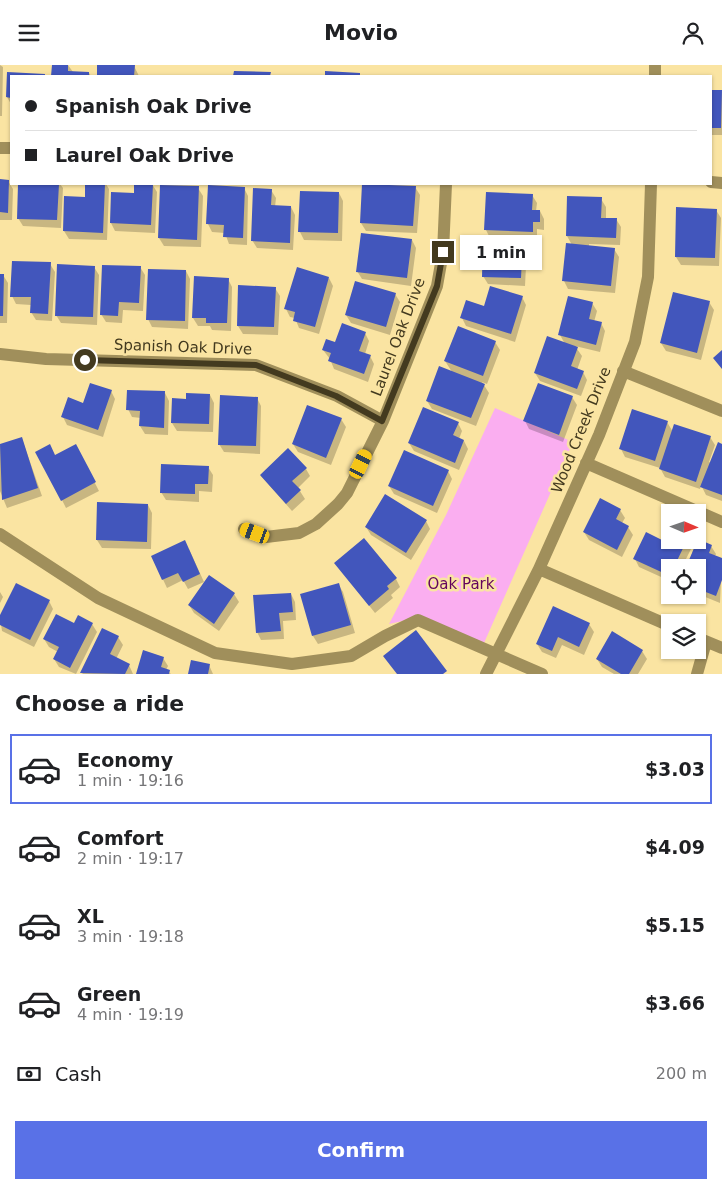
<!DOCTYPE html>
<html lang="en">
<head>
<meta charset="utf-8">
<style>
  :root { --surface:#fff; --page:#f6f6f6; --text:#202124; --muted:#757577; --line:#e0e0e0; --accent:#5971e7 }
  body { margin:0; font-family:"DejaVu Sans",sans-serif; background:var(--page); color:var(--text); height:100vh; display:flex; flex-direction:column; font-size:19px; white-space:nowrap }
  * { box-sizing:border-box; margin:0 }
  p { font-size:16px; color:var(--muted) }
  .icon { flex:none; width:28px; height:28px; fill:none; stroke:currentColor; stroke-width:2; stroke-linecap:round; stroke-linejoin:round }
  .map { position:relative; height:609px; overflow:hidden }
  .side { display:flex; flex-direction:column; background:var(--surface); flex:1 }
  .side>* { flex:none }
  .top-card { position:absolute; left:10px; top:10px; width:702px; height:110px; border-radius:0px; box-shadow:0 1px 4px #0004; display:grid; align-content:center; height:110px; padding:0 15px; background:var(--surface) }
  .needle { width:32px; rotate:92deg }
  .buttons { position:absolute; left:661px; top:439px; display:grid; gap:10px }
  .buttons a { display:grid; place-items:center; width:45px; height:45px; border-radius:0px; background:var(--surface); box-shadow:0 1px 4px #0004; font-size:25px }
  .end { position:absolute; width:22px; height:22px; margin:-11px; border:6px solid #433a1f; background:#fff; box-shadow:0 0 0 2px #fff }
  .from { border-radius:50% }
  .bubble { position:absolute; height:35px; border-radius:0px; background:var(--surface); box-shadow:0 1px 4px #0004; font-size:16px; font-weight:700; line-height:35px; text-align:center }
  .car { position:absolute; width:15px; height:30px; margin:-15px -8px; border-radius:6px; box-shadow:0 0 4px 1px #0007; background:linear-gradient(#f5c518 24%,#345 0 40%,#f5c518 0 76%,#345 0 86%,#f5c518 0) }
  .top-card b { display:flex; align-items:center; gap:18px; height:48px; font-size:19px }
  .top-card b+b { border-top:1px solid var(--line) }
  .top-card i { width:12px; height:12px; background:var(--text) }
  ul { padding:0; list-style:none }
  li { display:flex; align-items:center; gap:15px; height:70px; margin:0 10px 8px; padding:0 5px; border:2px solid transparent; border-radius:0px }
  li div { flex:1 }
  li b { display:block; font-size:19px }
  li em { font-style:normal; font-weight:700 }
  li.current { border-color:var(--accent) }
  li>.icon { width:45px; height:45px; stroke-width:1.5 }
  h2 { padding:0 15px; font-size:22px; line-height:60px }
  .pay { display:flex; align-items:center; gap:12px; height:55px; padding:0 15px; font-size:19px }
  .pay p { margin-inline-start:auto }
  .button { display:flex; gap:10px; margin-top:auto; padding:10px 15px }
  .button a { flex:1; height:58px; border-radius:0px; background:var(--accent); color:#fff; font-size:20px; font-weight:700; line-height:58px; text-align:center }
  header { display:flex; justify-content:space-between; align-items:center; height:65px; padding:0 15px; background:var(--surface); font-size:22px; font-weight:700 }
  .map>svg:first-child { display:block }
</style>
</head>
<body>
<header><svg class="icon" aria-label="menu" viewBox="0 0 24 24"><path d="M4 6h16M4 12h16M4 18h16"/></svg>Movio<svg class="icon" aria-label="person" viewBox="0 0 24 24"><circle cx="12" cy="8" r="4"/><path d="M4 21q1-7 8-7t8 7"/></svg></header>
<div class="map">
<svg width="722" height="609" viewBox="0 0 722 609">
  <rect width="100%" height="100%" fill="#fae4a2"/>
  <path fill="#faaef0" d="M495,343L573,377L484,578L420,552L389,559L446,450Z"/>
  <path fill="#0003" d="M0,0L3,2L2,51H0Z
    M53,0H68L73,7L89,8L91,11H52Z
    M99,0L134,1L139,11H98Z
    M8,9L44,10L45,11H11V39L7,32Z
    M711,26L722,27V70H711Z
    M0,116H8L13,124L12,155H0Z
    M19,119H60L63,123L61,163L23,161L18,153Z
    M86,119H106L109,124L107,175L69,174L64,166L86,133Z
    M136,119H152L157,127L155,168L115,166L111,158L112,129L135,130Z
    M209,122L244,123L248,131L247,180L229,179L225,168L212,167L208,159Z
    M415,122L420,130L417,168L366,166L361,158Z
    M198,123L203,131L201,182L164,181L159,173Z
    M271,125L276,133L275,142H291L295,150L293,185L257,183L252,175Z
    M339,128L343,136L342,176L304,175L300,167Z
    M532,130L537,138L536,146H540L544,154V165L537,164V175L522,174L527,182L525,221L488,219L483,211L490,173L486,165Z
    M601,134L606,142V154H616L621,162L620,180L589,179V181L614,184L619,192L615,228L568,224L564,216L572,180L567,171Z
    M716,145L721,153L719,201L681,200L676,192Z
    M412,175L416,183L411,221L362,214L357,206Z
    M50,199L55,207L52,256L36,255L31,247V240L16,239L12,231Z
    M94,202L99,210L97,260L61,258L56,250Z
    M140,202L145,210L143,246L123,245L122,258L106,257L101,249Z
    M186,206L190,214L188,264L152,262L148,254Z
    M0,210H3L8,218L7,258H0Z
    M329,213L333,221L319,269L299,263L295,253L290,252L286,244Z
    M228,214L232,222L231,266L212,265L210,261H198L193,253Z
    M275,223L280,231L278,270L243,269L238,261Z
    M395,229L400,237L390,270L351,258L346,250Z
    M522,232L526,240L515,277L466,261L462,253L485,243Z
    M709,237L714,245L701,295L666,286L661,278Z
    M592,238L597,246L594,257L601,258L605,266L600,287L575,281L582,291L577,305L583,307L587,315L581,331L540,316L535,308L565,279L560,270Z
    M365,268L369,276L365,289L370,291L374,299L368,317L334,304L330,294L323,285Z
    M495,277L500,285L487,319L482,317L489,328L476,361L432,344L427,336L452,307L445,296Z
    M111,326L115,334L103,372L67,360L63,352Z
    M165,328L169,336L168,370L145,369L140,361L141,353L132,352L128,344Z
    M210,330L214,338L213,367L177,366L172,358L187,335Z
    M572,332L577,340L563,377L529,364L525,356Z
    M257,333L261,341L260,389L224,387L219,379Z
    M341,354L346,362L331,400L298,387L293,379Z
    M667,357L673,367L710,372L715,380L709,397L711,398L722,380V436L706,430L701,420L700,424L665,412L660,403L625,392L621,384Z
    M458,358L462,366L459,374L464,376L468,384L459,405L414,386L409,378Z
    M22,374L42,431L7,443L0,426V381Z
    M80,389L99,426L66,443L62,435L55,392Z
    M208,402L213,410L212,427L199,426V437L166,435L161,427Z
    M306,404L310,411L298,423L305,434L292,446L261,411Z
    M448,406L452,414L437,448L394,429L389,421Z
    M148,440L152,448L151,484L102,483L97,475Z
    M620,445L625,453L622,458L628,462L633,470L622,492L589,475L584,467Z
    M426,456L430,464L411,495L371,470L366,462Z
    M670,467V475H690L693,480L682,502H670V516L639,502L635,494L665,478Z
    M697,475L711,481L716,489L715,491L722,494L720,538L698,529V502H687Z
    M189,484L204,517L188,524L183,515L167,523L152,491Z
    M336,499L396,514L400,522L391,530L393,533L375,548Z
    M209,512L234,529L239,537L219,566L194,548L189,540Z
    M338,519L343,527L355,568L318,579L313,571Z
    M0,527L3,532L0,538Z
    M291,529L295,537L296,555L283,556L284,574L261,575L257,567Z
    M49,536L53,544L34,582L2,566L0,553Z
    M74,559H92L97,567L76,609L59,602L54,594L58,587L49,582L44,574Z
    M589,559L594,567L584,590L562,580L556,593L542,587L537,579Z
    M118,572L123,580L116,594L129,600L133,609H82Z
    M642,586L647,594L638,609H614L602,602L597,594Z
    M144,587L163,593L168,601L166,605L171,609H137Z
    M192,597L209,600L213,609H190Z"/>
  <path fill="#4256bc" d="M52,0H68V6L89,7V11H51Z
    M97,0H135L134,11H97Z
    M234,6L271,7L270,11H233Z
    M325,6L360,8V11H325Z
    M7,7L45,9V11H11V33L6,32Z
    M711,25H722L721,63H711Z
    M0,114L9,115L8,148L0,147Z
    M18,119H59L57,155L17,154Z
    M85,119H105L103,168L63,166L64,131L85,132Z
    M134,119H153L151,160L110,158L111,127L134,128Z
    M362,119L416,121L413,161L360,158Z
    M160,120L199,121L197,175L158,173Z
    M208,120L245,122L243,173L223,172L224,160L206,159Z
    M253,123L272,124L271,140L291,141L290,178L251,176Z
    M300,126L339,127L338,168L298,167Z
    M486,127L533,129L532,145H540V157H533V167L484,165Z
    M567,131L602,132L601,153H617L616,173L566,171Z
    M676,142L717,144L715,193L675,192Z
    M361,168L412,174L407,213L356,207Z
    M483,172L523,173L521,213L482,212Z
    M566,178L615,183L611,221L562,216Z
    M12,196L51,197L48,249L30,248L31,232H10Z
    M57,199L95,201L93,252L55,251Z
    M102,200L141,201L139,238L119,237L118,251L100,250Z
    M297,202L329,212L315,262L293,256L295,247L284,244Z
    M148,204L186,205L185,256L146,255Z
    M0,209H4L3,251H0Z
    M194,211L229,213L227,258H206V253H192Z
    M355,216L396,228L386,262L345,250Z
    M238,220L276,222L274,262L237,261Z
    M490,221L523,231L511,269L460,253L466,235L484,241Z
    M673,227L710,236L697,288L660,278Z
    M568,231L593,237L589,254L602,257L596,280L558,270Z
    M342,258L366,267L359,286L371,290L364,309L328,296L331,288L322,285L326,274L335,277Z
    M458,261L496,276L483,311L444,296Z
    M547,271L578,282L571,301L584,306L577,324L534,308Z
    M722,285V304L713,293Z
    M439,301L485,319L471,353L426,336Z
    M90,318L112,325L98,365L61,352L68,332L83,338Z
    M538,318L573,331L559,370L523,356Z
    M127,325L165,326L164,363L139,361L140,346L126,345Z
    M186,328L210,329L209,359L171,358L172,333L186,334Z
    M220,330L258,332L256,381L218,380Z
    M307,340L342,353L326,393L292,379Z
    M423,342L459,357L453,370L464,375L455,398L408,378Z
    M632,344L668,356L655,396L619,384Z
    M674,359L711,371L696,417L659,404Z
    M22,372L38,423L2,435L0,379Z
    M718,377L722,379V430L700,422Z
    M50,379L55,390L76,379L96,417L61,436L35,387Z
    M288,383L307,403L292,416L301,425L286,439L260,410Z
    M404,385L449,405L433,441L388,421Z
    M161,399L209,401L208,419H195V429L160,428Z
    M385,429L427,455L406,488L365,462Z
    M600,433L621,444L616,454L629,461L617,485L583,467Z
    M97,437L148,439L147,477L96,475Z
    M670,464V475H687L674,502H670V511L633,494L646,467L664,476Z
    M364,473L397,513L387,521L389,524L369,541L334,498Z
    M698,474L712,480L709,488L722,493V515L716,531L698,524V502H686Z
    M185,475L200,509L183,517L178,508L162,515L151,491Z
    M209,510L235,528L214,559L188,540Z
    M16,518L50,535L30,575L0,560V550Z
    M339,518L351,560L312,571L300,529Z
    M291,528L293,547L279,548L281,566L256,568L253,530Z
    M553,541L590,558L579,582L558,572L552,586L536,579Z
    M56,549L74,558L78,550L93,558L70,603L53,594L59,582L43,574Z
    M102,563L119,571L110,589L130,599L125,609L80,608Z
    M416,565L447,606L443,609H397L383,591Z
    M612,566L643,585L629,609H621L596,594Z
    M143,585L164,592L161,602L170,605L169,609H136Z
    M191,595L210,599L208,609H188Z"/>
  <g fill="none" stroke-linecap="round" stroke-linejoin="round">
    <path stroke="#a08f5b" stroke-width="12" d="M655,11V0
      M0,83H11
      M711,117L722,118
      M0,289L46,294L256,300L337,331L383,356
      M623,306L722,346
      M586,398L722,457
      M244,464L266,472L299,468L316,459L338,439L347,428L383,356L437,221L443,187L446,119
      M0,469L98,533L215,588L292,599L351,591L385,571L418,555L542,609
      M539,504L670,561
      M698,573L722,583
      M486,609L539,504L599,370L635,277L648,212L651,119
      M697,609L706,577"/>
  </g>
  <g fill="none" stroke-linecap="round" stroke-linejoin="round">
    <path stroke="#433a1f" stroke-width="6" d="M85,295L256,300L336,331L382,356L437,221L443,187"/>
  </g>
  <g text-anchor="middle" stroke-width="5" stroke-linejoin="round" paint-order="stroke">
    <g font-size="15" fill="#433a1f" stroke="#fae4a2">
      <text transform="translate(398 272) rotate(-69)" y="5">Laurel Oak Drive</text>
      <text transform="translate(183 282) rotate(2)" y="5">Spanish Oak Drive</text>
      <text transform="translate(581 365) rotate(-68)" y="5">Wood Creek Drive</text>
    </g>
    <g font-size="15" fill="#63045d" stroke="#fae4a2">
      <text x="461" y="524">Oak Park</text>
    </g>
  </g>
</svg>
<div class="buttons">
<a><svg class="needle" viewBox="-14 -14 28 28"><path d="M0-13l5 13h-10z" fill="#e53935"/><path d="M0 13l5-13h-10z" fill="#757577"/></svg></a>
<a><svg class="icon" aria-label="locate" viewBox="0 0 24 24"><circle cx="12" cy="12" r="6"/><path d="M12 2v4M12 18v4M2 12h4M18 12h4"/></svg></a>
<a><svg class="icon" aria-label="layers" viewBox="0 0 24 24"><path d="M12 4l9 5-9 5-9-5zM3 14l9 5 9-5"/></svg></a>
</div>
<i class="end from" style="left:85px;top:295px"></i>
<i class="end" style="left:443px;top:187px"></i>
<div class="bubble" style="left:460px;top:170px;width:82px">1 min</div>
<i class="car" style="left:361px;top:399px;rotate:26deg"></i>
<i class="car" style="left:255px;top:468px;rotate:290deg"></i>
<div class="top-card">
<b><i class="from"></i>Spanish Oak Drive</b>
<b><i></i>Laurel Oak Drive</b>
</div>
</div>
<section class="side">
<h2>Choose a ride</h2>
<ul>
<li class="current"><svg class="icon" aria-label="car" viewBox="0 0 24 24"><path d="M5 17H2v-5l4-1 3-4h7l3 4 3 1v5h-3M9 17h6M6 11h13"/><circle cx="7" cy="17" r="2"/><circle cx="17" cy="17" r="2"/></svg><div><b>Economy</b><p>1 min · 19:16</p></div><em>$3.03</em></li>
<li><svg class="icon" aria-label="car" viewBox="0 0 24 24"><path d="M5 17H2v-5l4-1 3-4h7l3 4 3 1v5h-3M9 17h6M6 11h13"/><circle cx="7" cy="17" r="2"/><circle cx="17" cy="17" r="2"/></svg><div><b>Comfort</b><p>2 min · 19:17</p></div><em>$4.09</em></li>
<li><svg class="icon" aria-label="car" viewBox="0 0 24 24"><path d="M5 17H2v-5l4-1 3-4h7l3 4 3 1v5h-3M9 17h6M6 11h13"/><circle cx="7" cy="17" r="2"/><circle cx="17" cy="17" r="2"/></svg><div><b>XL</b><p>3 min · 19:18</p></div><em>$5.15</em></li>
<li><svg class="icon" aria-label="car" viewBox="0 0 24 24"><path d="M5 17H2v-5l4-1 3-4h7l3 4 3 1v5h-3M9 17h6M6 11h13"/><circle cx="7" cy="17" r="2"/><circle cx="17" cy="17" r="2"/></svg><div><b>Green</b><p>4 min · 19:19</p></div><em>$3.66</em></li>
</ul>
<div class="pay"><svg class="icon" aria-label="cash" viewBox="0 0 24 24"><path d="M3 7h18v10H3z"/><circle cx="12" cy="12" r="2"/></svg>Cash<p>200 m</p></div>
<div class="button"><a>Confirm</a></div>
</section>
</body>
</html>
